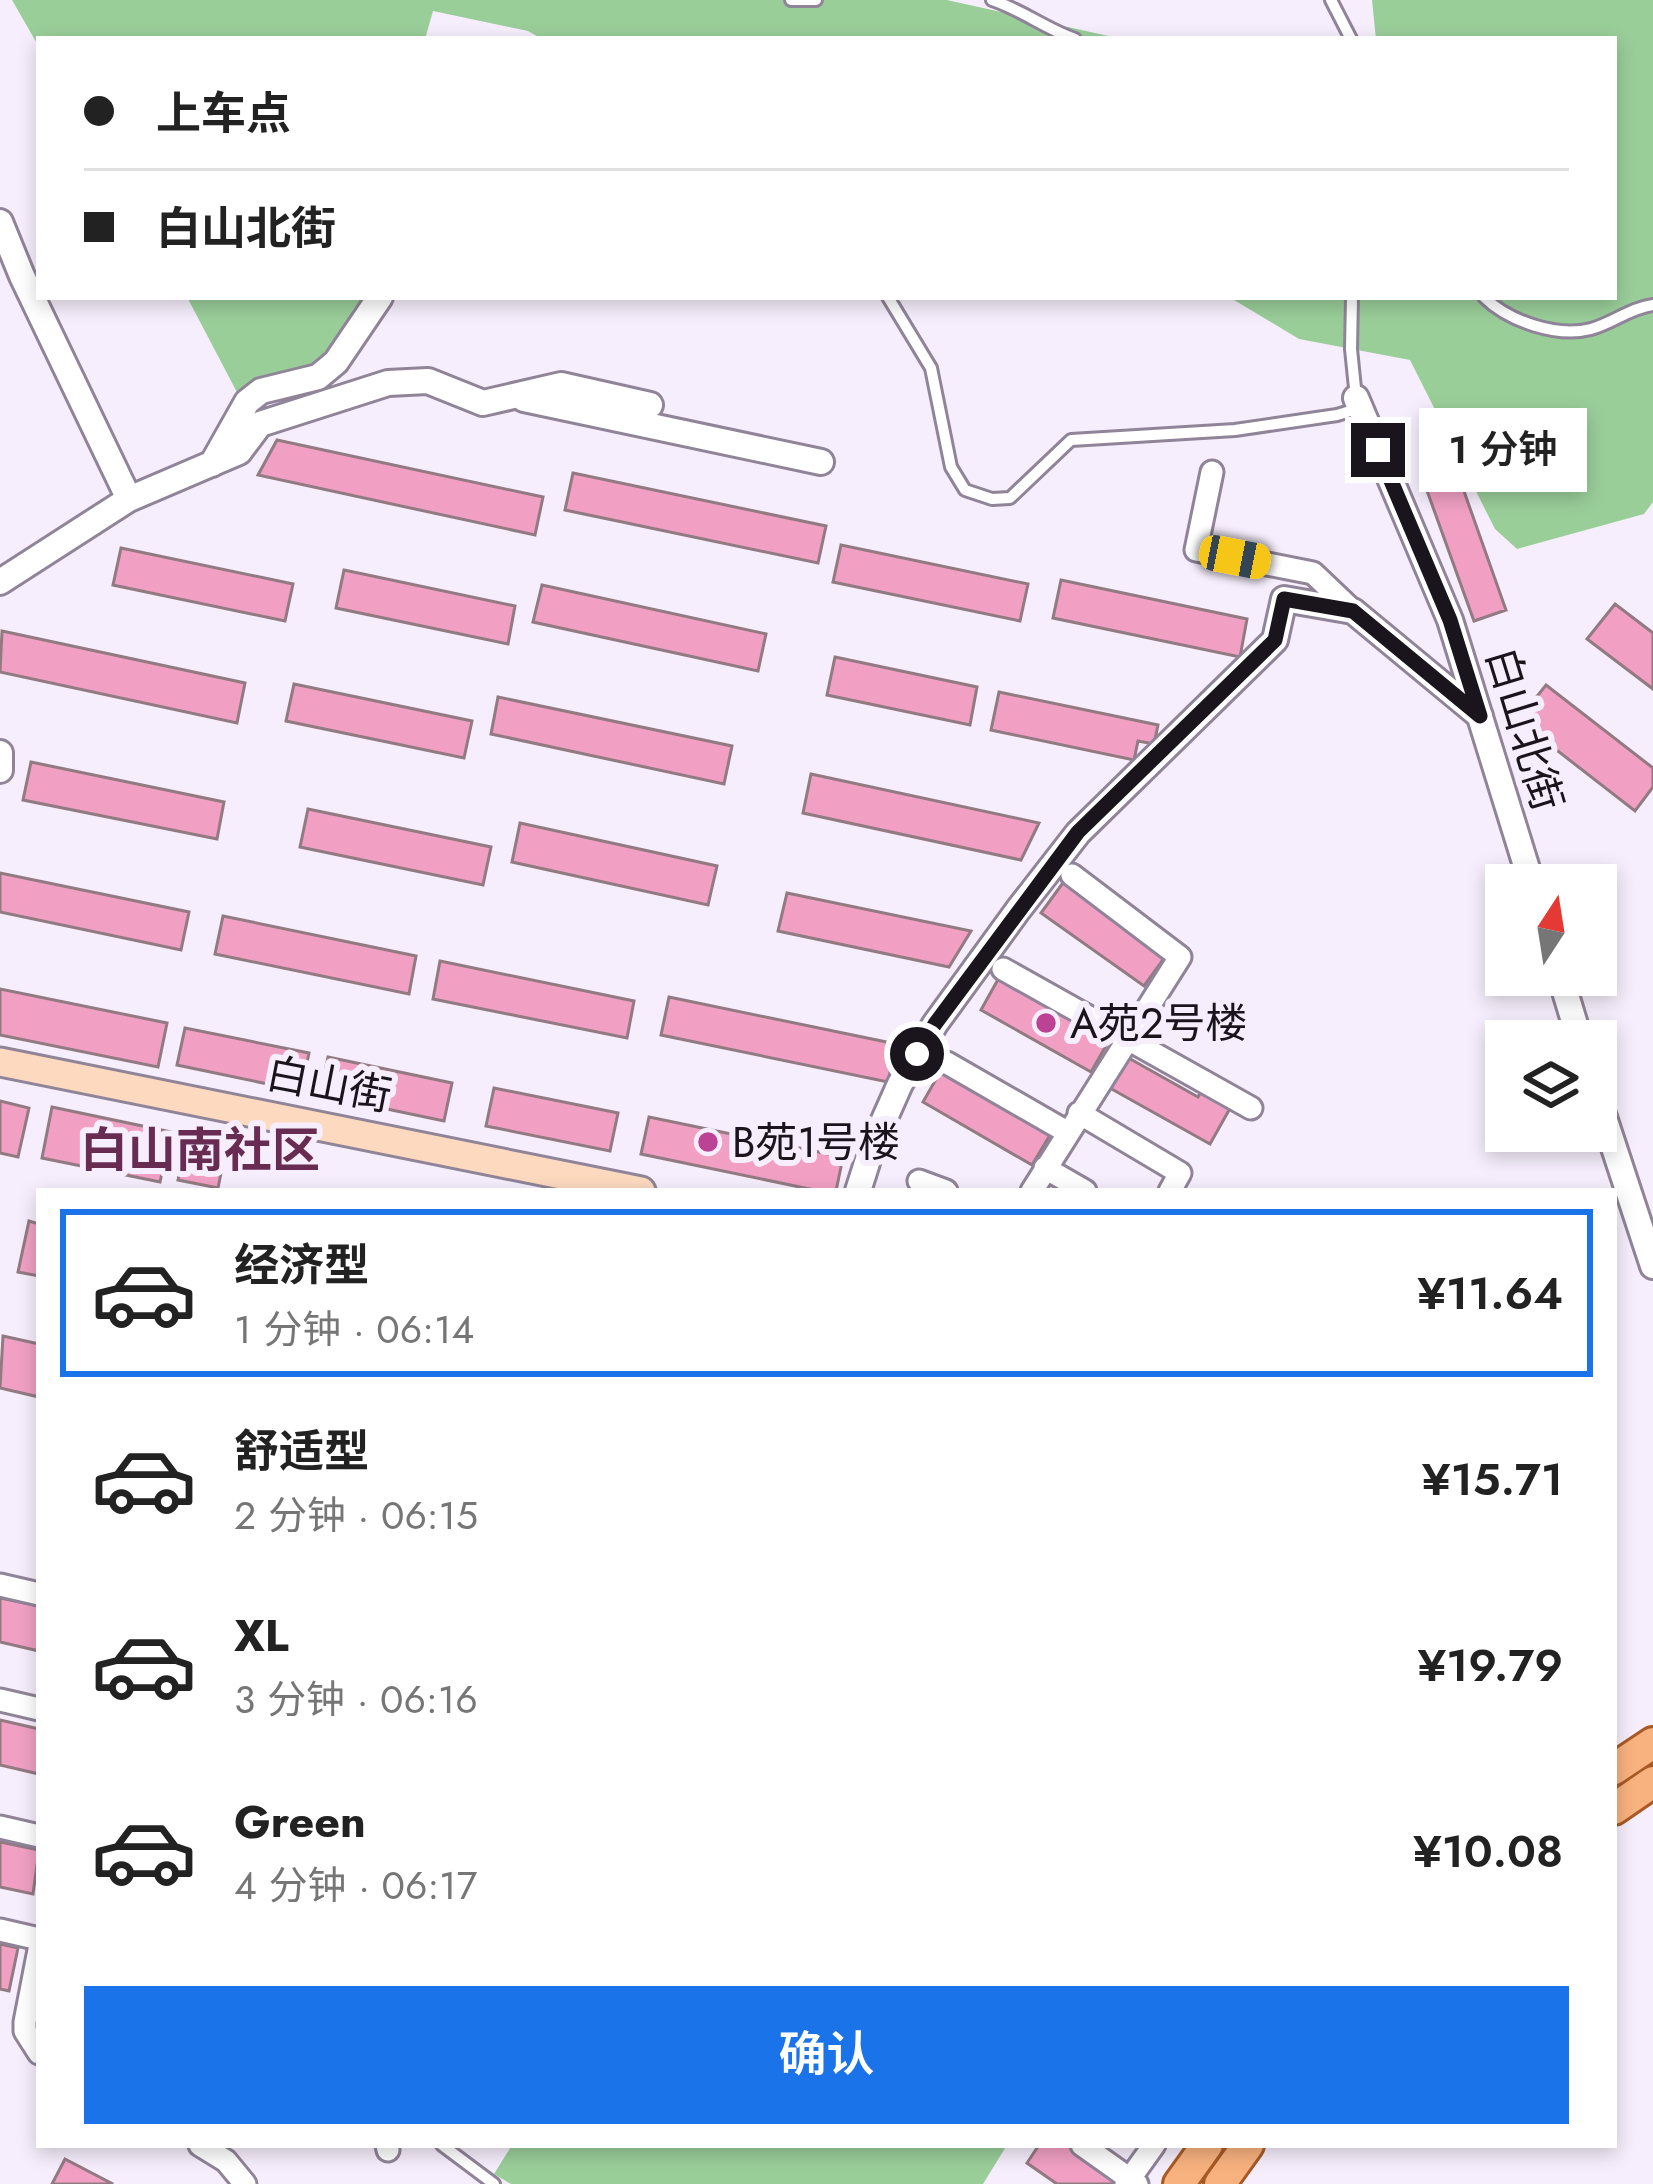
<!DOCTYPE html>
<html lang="zh">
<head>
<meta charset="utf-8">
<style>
  :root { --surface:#fff; --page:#f2f2f2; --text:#222; --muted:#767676; --line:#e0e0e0; --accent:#1a73e8 }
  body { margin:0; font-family:Jost,"Noto Sans SC",sans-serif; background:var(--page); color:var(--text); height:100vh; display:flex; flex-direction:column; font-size:45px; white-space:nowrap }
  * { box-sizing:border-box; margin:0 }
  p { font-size:39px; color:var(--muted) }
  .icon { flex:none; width:66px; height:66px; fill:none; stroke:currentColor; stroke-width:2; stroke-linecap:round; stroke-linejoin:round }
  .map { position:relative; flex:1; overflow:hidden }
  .side { position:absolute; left:36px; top:1188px; width:1581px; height:960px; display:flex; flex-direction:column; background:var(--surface); border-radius:0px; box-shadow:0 6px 18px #0003 }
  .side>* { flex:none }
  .top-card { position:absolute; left:36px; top:36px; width:1581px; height:264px; border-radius:0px; box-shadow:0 6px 18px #0003; display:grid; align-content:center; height:264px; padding:0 48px; background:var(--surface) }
  .needle { width:78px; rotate:12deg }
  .tools { position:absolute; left:1485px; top:864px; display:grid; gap:24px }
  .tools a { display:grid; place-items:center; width:132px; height:132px; border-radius:0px; background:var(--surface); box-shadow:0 6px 18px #0003; font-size:60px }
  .end { position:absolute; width:54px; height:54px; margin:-27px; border:15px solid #1a151d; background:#fff; box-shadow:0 0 0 6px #fff }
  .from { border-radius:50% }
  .bubble { position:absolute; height:84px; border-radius:0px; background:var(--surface); box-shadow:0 6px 18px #0003; font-size:39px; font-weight:600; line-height:84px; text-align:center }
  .car { position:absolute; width:36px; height:72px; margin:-36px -18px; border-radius:15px; box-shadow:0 0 9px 3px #0007; background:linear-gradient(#f5c518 24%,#345 0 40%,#f5c518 0 76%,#345 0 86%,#f5c518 0) }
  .top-card b { display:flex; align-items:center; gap:42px; height:114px; font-size:45px }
  .top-card b+b { border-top:3px solid var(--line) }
  .top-card i { width:30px; height:30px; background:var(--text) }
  ul { padding:21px 0 0; list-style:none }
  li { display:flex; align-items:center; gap:36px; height:168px; margin:0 24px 18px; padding:0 24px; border:6px solid transparent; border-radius:0px }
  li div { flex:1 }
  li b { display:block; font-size:45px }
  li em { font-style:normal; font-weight:600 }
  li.selected { border-color:var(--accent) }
  li>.icon { width:108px; height:108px; stroke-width:1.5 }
  .action { display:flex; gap:24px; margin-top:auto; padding:24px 48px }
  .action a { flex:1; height:138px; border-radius:0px; background:var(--accent); color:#fff; font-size:48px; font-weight:600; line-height:138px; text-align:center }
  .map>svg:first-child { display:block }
</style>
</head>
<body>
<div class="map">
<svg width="1653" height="2184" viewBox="0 0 1653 2184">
  <rect width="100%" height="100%" fill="#f6eefc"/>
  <path fill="#9ace99" d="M12,0H947L1122,39H542L528,31L433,11L425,39H39V47Z
    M1372,0H1653V502L1644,514L1517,549L1495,529L1410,360L1299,339L1229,297H1614V39H1376Z
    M187,297H367L317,365L240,398Z
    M512,2145H1007L983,2184H511L494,2174Z"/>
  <path fill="#f1a0c3" stroke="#927a83" stroke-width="3" d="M277,440L543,497L535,535L258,475Z
    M1454,463L1506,610L1474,621L1421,474Z
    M573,473L826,526L818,563L565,510Z
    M841,545L1028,584L1020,621L833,582Z
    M121,548L293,584L285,621L113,585Z
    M344,570L515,606L508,644L336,608Z
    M1061,580L1247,619L1240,657L1053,618Z
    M542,585L766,634L758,671L533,622Z
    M1615,604L1653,633V689L1587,639Z
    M2,631L245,683L237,723L0,672Z
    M835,657L977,687L970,725L827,695Z
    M294,684L472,721L464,758L286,721Z
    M1546,685L1653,768V787L1635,811L1518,720Z
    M999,692L1158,725L1154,744L1138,741L1134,760L991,730Z
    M498,697L732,746L724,784L491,734Z
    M31,762L224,802L217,839L23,800Z
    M811,774L1039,823L1021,860L803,813Z
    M308,809L491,847L483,885L300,847Z
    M520,823L717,866L708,905L512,862Z
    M0,873L189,912L181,950L0,912Z
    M1065,880L1168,953L1144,986L1041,913Z
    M787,893L971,931L949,967L778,931Z
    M223,916L416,956L409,994L215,954Z
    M440,961L634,1001L627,1038L433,999Z
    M1001,974L1111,1037L1091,1072L981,1010Z
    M0,989L167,1023L158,1067L0,1035Z
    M669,997L896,1044L888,1082L661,1035Z
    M185,1028L309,1053L301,1091L177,1065Z
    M1125,1056L1198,1097L1204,1086L1233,1103L1210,1144L1108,1087Z
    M328,1057L452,1083L444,1121L320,1095Z
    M943,1067L1053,1130L1032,1165L923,1102Z
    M494,1088L618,1113L610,1151L486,1126Z
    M0,1101L29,1108L18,1157L0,1153Z
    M52,1107L171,1132L160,1182L42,1158Z
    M649,1117L843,1157L836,1191H819L641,1154Z
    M189,1126L229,1134L218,1188L178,1180Z
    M29,1221L39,1224V1276L18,1272Z
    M3,1336L39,1344V1397L0,1388Z
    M0,1598L39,1606V1651L0,1642Z
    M0,1720L39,1729V1774L0,1765Z
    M0,1842L39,1850L33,1894L0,1887Z
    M0,1944L18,1948L9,1991L0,1989Z
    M1039,2145H1067L1118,2180L1115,2184H1057L1027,2163Z
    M65,2159L113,2184H52Z"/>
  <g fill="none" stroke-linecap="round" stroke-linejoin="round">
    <defs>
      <path id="service" d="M791,0H816
        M992,0C1022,10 1046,29 1075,39
        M1331,0L1351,39
        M888,297L931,368L951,467L965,490L992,499L1010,498L1071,440L1235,430L1337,415L1360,408
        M1352,297L1351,349L1356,398
        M1484,297C1508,321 1557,338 1591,329C1613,323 1630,308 1653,305
        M442,2145L494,2184"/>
      <path id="minor" d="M1212,472L1196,550L1313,573L1353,611
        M1003,969L1251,1108
        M947,1063L1067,1132
        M1079,1113L1180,1173L1170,1191
        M1045,1168L1085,1191
        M919,1181L946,1191
        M1032,1191L1180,957L1072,875
        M0,1585L39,1594
        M0,1700L39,1709
        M0,1827L39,1836
        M0,1930L39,1939
        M39,1950L25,2022V2031L39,2053
        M200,2145L226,2161L245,2184
        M387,2145L388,2150
        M1082,2145L1137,2184
        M1126,2184L1154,2145"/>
      <path id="tertiary" d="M0,222L22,276L129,499L0,582
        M1356,398L1450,620L1532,885
        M524,399L821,462
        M212,464L247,402L261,391L318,377L336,362L380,297
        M129,499L239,452L260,424L388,383L428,381L483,403L561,385L650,405
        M0,753V770
        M1560,975L1580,1041
        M1596,1093L1653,1266
        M858,1191L872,1147L900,1084L935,1024L1018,910L1078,833L1275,640L1284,599L1353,611L1480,716"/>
      <path id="secondary" d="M0,1062L641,1191"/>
      <path id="primary" d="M1614,1769L1653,1743
        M1614,1809L1653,1782
        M1179,2184L1207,2145
        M1220,2184L1248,2145"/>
    </defs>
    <use href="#service" stroke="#908498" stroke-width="16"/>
    <use href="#minor" stroke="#908498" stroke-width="27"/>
    <use href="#tertiary" stroke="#908498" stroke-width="30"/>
    <use href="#secondary" stroke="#908498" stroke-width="33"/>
    <use href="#primary" stroke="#a85a25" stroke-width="36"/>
    <use href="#service" stroke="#fff" stroke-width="10"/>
    <use href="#minor" stroke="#fff" stroke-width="21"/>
    <use href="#tertiary" stroke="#fff" stroke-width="24"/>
    <use href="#secondary" stroke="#fcd9bf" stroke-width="27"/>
    <use href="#primary" stroke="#f8b27f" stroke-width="30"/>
  </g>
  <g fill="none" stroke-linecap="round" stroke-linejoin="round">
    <path stroke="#1a151d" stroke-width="15" d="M917,1054L935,1024L1078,832L1275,640L1284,599L1353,611L1480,716L1450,620L1378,450"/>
  </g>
  <g fill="#bc4293" stroke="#f6eefc" stroke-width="4.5">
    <circle cx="1046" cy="1023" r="12"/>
    <circle cx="708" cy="1142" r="12"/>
  </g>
  <g text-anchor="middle" stroke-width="12" stroke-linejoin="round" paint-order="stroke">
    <g font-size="42" fill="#1a151d" stroke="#f6eefc">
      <text transform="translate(1525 729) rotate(73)" y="15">白山北街</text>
      <text transform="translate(329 1084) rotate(11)" y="15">白山街</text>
    </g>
    <g font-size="42" fill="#1a151d" stroke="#f6eefc" text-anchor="start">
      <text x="1070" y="1038">A苑2号楼</text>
      <text x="732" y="1157">B苑1号楼</text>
    </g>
    <g font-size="48" font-weight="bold" fill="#682c53" stroke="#f6eefc">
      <text x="200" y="1167">白山南社区</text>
    </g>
  </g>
</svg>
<div class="tools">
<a><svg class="needle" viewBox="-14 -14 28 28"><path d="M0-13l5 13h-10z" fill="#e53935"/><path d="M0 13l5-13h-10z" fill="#767676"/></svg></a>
<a><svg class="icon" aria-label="layers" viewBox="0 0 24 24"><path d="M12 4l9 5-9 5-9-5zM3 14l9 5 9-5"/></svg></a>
</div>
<i class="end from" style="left:917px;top:1054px"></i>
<i class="end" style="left:1378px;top:450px"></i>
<div class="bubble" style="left:1419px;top:408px;width:168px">1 分钟</div>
<i class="car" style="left:1235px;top:557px;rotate:101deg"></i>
<div class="top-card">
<b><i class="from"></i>上车点</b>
<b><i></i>白山北街</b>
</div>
<section class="side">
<ul>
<li class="selected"><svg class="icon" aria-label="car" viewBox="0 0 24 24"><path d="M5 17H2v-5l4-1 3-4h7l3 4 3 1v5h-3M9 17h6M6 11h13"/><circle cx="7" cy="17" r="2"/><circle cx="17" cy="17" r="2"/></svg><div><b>经济型</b><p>1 分钟 · 06:14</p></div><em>¥11.64</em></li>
<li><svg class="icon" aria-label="car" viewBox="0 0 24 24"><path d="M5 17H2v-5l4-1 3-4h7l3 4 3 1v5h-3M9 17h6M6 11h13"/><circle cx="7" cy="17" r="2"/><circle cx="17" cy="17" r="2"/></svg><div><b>舒适型</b><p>2 分钟 · 06:15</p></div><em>¥15.71</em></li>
<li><svg class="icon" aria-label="car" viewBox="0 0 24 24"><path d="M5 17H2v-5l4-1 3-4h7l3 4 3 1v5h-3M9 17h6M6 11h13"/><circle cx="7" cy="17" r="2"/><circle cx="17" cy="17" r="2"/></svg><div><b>XL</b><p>3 分钟 · 06:16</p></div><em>¥19.79</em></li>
<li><svg class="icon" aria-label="car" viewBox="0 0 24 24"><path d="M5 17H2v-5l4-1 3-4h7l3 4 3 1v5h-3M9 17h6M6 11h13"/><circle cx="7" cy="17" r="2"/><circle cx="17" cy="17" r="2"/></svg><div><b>Green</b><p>4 分钟 · 06:17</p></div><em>¥10.08</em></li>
</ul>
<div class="action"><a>确认</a></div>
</section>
</div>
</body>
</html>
